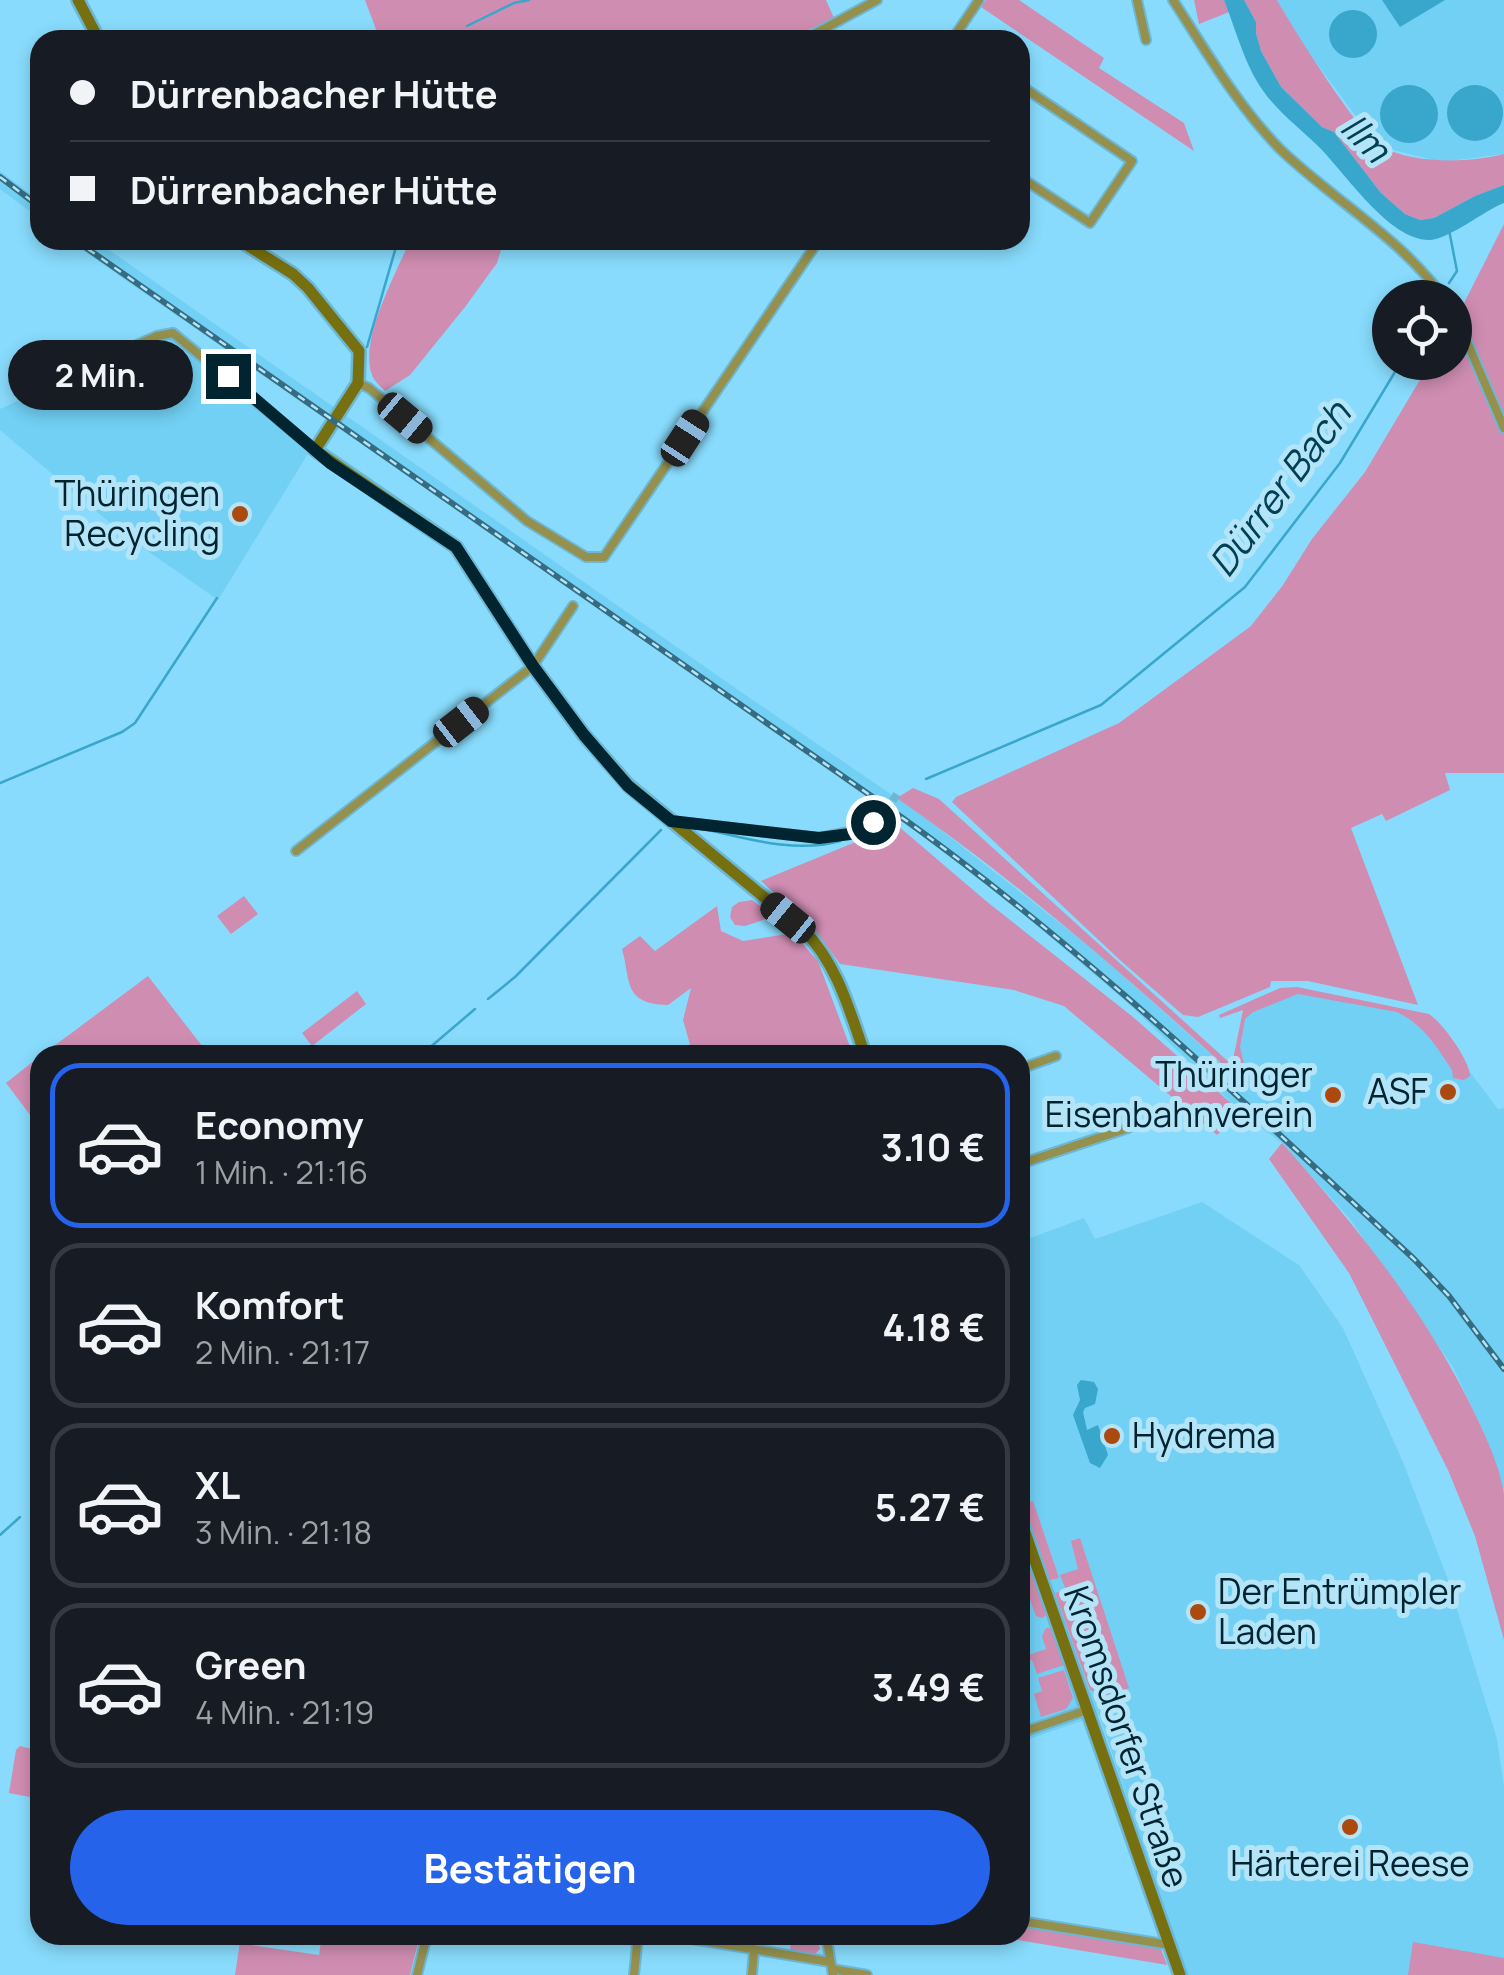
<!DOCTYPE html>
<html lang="de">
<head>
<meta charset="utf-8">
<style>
  :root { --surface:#171b24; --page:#20242c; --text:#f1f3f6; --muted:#9ea1a6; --line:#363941; --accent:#2563eb }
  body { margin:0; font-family:Manrope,sans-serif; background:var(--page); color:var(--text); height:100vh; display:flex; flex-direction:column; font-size:38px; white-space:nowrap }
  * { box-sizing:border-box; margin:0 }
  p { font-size:32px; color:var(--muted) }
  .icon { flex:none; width:55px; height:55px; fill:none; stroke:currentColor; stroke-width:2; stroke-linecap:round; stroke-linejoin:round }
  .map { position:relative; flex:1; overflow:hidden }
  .details { position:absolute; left:30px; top:1045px; width:1000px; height:900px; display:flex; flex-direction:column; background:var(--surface); border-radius:30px; box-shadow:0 5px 15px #0003 }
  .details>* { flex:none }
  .banner { position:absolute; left:30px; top:30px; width:1000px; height:220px; border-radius:30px; box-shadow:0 5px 15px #0003; display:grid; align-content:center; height:220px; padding:0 40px; background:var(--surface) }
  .controls { position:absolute; left:1372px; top:280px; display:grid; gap:20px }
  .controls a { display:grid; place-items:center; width:100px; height:100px; border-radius:50%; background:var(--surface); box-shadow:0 5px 15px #0003; font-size:50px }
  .end { position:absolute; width:45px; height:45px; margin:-22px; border:12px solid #002531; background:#fff; box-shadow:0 0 0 5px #fff }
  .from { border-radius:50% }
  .bubble { position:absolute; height:70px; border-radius:35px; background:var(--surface); box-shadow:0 5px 15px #0003; font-size:32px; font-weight:700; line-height:70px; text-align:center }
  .car { position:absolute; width:30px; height:60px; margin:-30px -15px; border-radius:12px; box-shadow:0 0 8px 2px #0007; background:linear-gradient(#222 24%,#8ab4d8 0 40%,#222 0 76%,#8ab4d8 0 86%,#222 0) }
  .banner b { display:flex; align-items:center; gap:35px; height:95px; font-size:38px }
  .banner b+b { border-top:2px solid var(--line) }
  .banner i { width:25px; height:25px; background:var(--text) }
  ul { padding:18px 0 0; list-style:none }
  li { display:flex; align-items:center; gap:30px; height:165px; margin:0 20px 15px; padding:0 20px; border:5px solid var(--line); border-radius:30px }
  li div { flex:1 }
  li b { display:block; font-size:38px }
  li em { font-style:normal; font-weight:700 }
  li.current { border-color:var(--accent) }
  li>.icon { width:90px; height:90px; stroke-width:1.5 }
  .cta { display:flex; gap:20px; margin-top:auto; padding:20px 40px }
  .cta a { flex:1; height:115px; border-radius:60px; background:var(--accent); color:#fff; font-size:40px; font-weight:700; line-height:115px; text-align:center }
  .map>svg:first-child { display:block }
</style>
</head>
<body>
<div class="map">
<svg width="1504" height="1975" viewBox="0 0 1504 1975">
  <rect width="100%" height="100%" fill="#88dbfc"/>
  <path fill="#71d0f4" d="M1277,0H1504V154L1441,162L1378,146L1300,41Z
    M0,171L40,201V219L0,189Z
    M68,240H95L741,692L923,816L1093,949L1231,1072L1244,1009L1299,989L1426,1014L1498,1109L1504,1108V1492L1484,1433L1453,1367L1350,1219L1282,1143L1241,1112L1130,1005L992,887L908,824Z
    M174,329L314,444L218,600L122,533L0,430V409Z
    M1202,1202L1299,1265L1343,1328L1403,1462L1447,1577L1497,1739L1504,1787V1975H1187L1099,1715L1020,1742V1242L1084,1218L1095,1239Z"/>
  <path fill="#cf8db2" d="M365,0H826L834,18L787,40H380Z
    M986,0H1019L1104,58L1099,68L1184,123L1194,151L981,7Z
    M1194,0H1224L1229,12L1199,24Z
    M1244,0H1277C1290,24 1362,138 1381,147C1416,164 1467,163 1504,154V185L1475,196L1434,218L1420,220L1405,214L1381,193L1334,132L1322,127L1281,87L1261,51L1256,33V22Z
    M1504,224V773H1445L1450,790L1386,821L1382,814L1351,828L1418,1005L1308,981H1271L1270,987L1198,1017L1183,1015L1121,961L952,802L956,797L1119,723L1251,626L1283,585L1312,539L1365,472L1430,363L1455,362V321Z
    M410,240H504L497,263L465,307L410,375L385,391C379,385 373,380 371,372C361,336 396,274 410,240Z
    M913,788L939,799L1232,1065L1243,1010L1220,1018L1219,1015L1280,988L1297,987L1429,1014C1443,1023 1470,1061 1470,1076L1464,1080L1453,1078L1452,1070C1436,1046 1424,1025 1397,1012L1298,994L1253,1012L1245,1019L1240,1047L1248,1082L1232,1073C1123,973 1012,877 891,794L900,796Z
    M897,825L986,901L1133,1017L1241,1112L1217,1135L1064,1006L1014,990L840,964L815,930L761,881Z
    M244,896L258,914L231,934L217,916Z
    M752,900L775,916L745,926L735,925L730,917L732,907L739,902Z
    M717,906L721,931L743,941L793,933L818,961L853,1055H693L683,1020L691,988L668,1005C623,1004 631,981 622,949L640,936L655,951Z
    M148,976L209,1055H42Z
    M357,991L366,1004L312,1046L302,1033Z
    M40,1056V1128L6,1083Z
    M1282,1143C1358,1228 1427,1313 1476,1416C1487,1439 1501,1470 1504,1495C1504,1542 1504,1593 1504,1640L1475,1536L1448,1470L1349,1273L1269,1159Z
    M1033,1501L1059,1578L1050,1580L1024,1504Z
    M1080,1538L1129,1688L1106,1695L1090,1690L1055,1593L1066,1590L1060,1575L1078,1569L1071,1541Z
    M1032,1572L1047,1615L1042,1618L1036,1616L1027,1592L1020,1594V1576Z
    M1046,1628H1051L1064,1665L1037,1674L1032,1660L1020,1664V1658L1046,1649L1042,1636Z
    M1064,1670L1073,1698L1066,1709L1041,1717L1034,1694L1042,1691L1038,1678Z
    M20,1746L40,1751V1799L9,1793L16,1750Z
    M1020,1921L1159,1943L1167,1965L988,1935H1020Z
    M241,1935H253L251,1945L319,1955L322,1935H420L410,1975H235Z
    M792,1935H817L820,1949L815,1954L790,1950Z
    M1413,1942L1504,1958V1975H1408Z"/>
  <path fill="#39a6cb" d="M1224,0H1244L1256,22V33L1261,51L1281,87L1322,127L1334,132L1381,193L1405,214L1420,220L1434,218L1475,196L1504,185V203C1485,210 1448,240 1429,240C1389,240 1345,173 1319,147C1301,129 1279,113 1264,92C1245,66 1236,30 1224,0Z
    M1382,0H1445L1400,27Z
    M1329 34a24 24 0 1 1 48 0a24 24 0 1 1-48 0Z
    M1447 113a28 28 0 1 1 56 0a28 28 0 1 1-56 0Z
    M1380 114a29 29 0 1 1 58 0a29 29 0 1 1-58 0Z
    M1081,1380L1094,1382L1098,1389L1095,1404L1085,1408L1083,1412L1087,1430L1098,1425L1108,1455L1100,1468L1090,1463L1073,1415L1080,1400L1077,1385Z"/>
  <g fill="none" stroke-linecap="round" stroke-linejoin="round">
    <path stroke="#39a6cb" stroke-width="2.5" d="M467,26L514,3L529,0
      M1449,283L1457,271L1449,230
      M367,347L398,240
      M926,779L1101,705L1245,587L1340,463L1401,362
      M0,783L122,732L135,723L217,598
      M700,828C745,838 795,854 840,841
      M488,999L515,977L661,830
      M421,1055L475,1009
      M0,1535L20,1517"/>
    <path stroke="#6db7d3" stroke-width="8" stroke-dasharray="8 4" stroke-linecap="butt" d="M886,811L897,794"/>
    <defs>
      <path id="street" d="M1137,0L1146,40
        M1173,0C1206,51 1237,105 1280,149C1333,200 1400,237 1444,298
        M807,38L877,0
        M952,40L979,0
        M1020,85L1132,161L1090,223L1020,177
        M1455,314L1504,428
        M70,375L157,336L173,333L315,450
        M358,383L369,388L527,521L586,557H604L819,240
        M671,821L819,838L864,829L886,811
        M296,851L533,666L573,606
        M1020,1069L1056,1056
        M1020,1164L1128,1128
        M1020,1733L1087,1710
        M1020,1921L1170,1945
        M668,1935L830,1962
        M826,1935L833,1975
        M832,1969L867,1975
        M417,1975L427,1935
        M634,1975L638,1935
        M752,1975L754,1950"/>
      <path id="secondary" d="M78,0L99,40
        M239,240L293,274L308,288L359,351L358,383L315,450L456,547L533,666L584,735L628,785L804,930C838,966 849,1009 865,1055
        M1020,1518L1180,1975"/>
    </defs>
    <use href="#street" stroke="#6db7d3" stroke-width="12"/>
    <use href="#secondary" stroke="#6db7d3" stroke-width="16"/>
    <use href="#street" stroke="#95904d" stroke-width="8"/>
    <use href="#secondary" stroke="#777011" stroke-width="11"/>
    <defs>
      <path id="rail" d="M0,177L40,207
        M75,240L897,814C1083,947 1247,1105 1414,1259L1449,1296L1504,1369"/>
    </defs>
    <use href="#rail" stroke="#356c81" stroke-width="6"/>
    <use href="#rail" stroke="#b4e4f7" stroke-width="2.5" stroke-dasharray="8" stroke-linecap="butt"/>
  </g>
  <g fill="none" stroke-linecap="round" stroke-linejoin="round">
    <path stroke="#002531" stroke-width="12" d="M228,376L330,463L456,547L533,666L584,735L628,786L671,821L819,838L850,834L864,830L873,822"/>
  </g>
  <g fill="#ac490e" stroke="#b4e4f7" stroke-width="4">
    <circle cx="240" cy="514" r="10"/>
    <circle cx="1448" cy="1092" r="10"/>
    <circle cx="1333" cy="1095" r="10"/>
    <circle cx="1112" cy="1436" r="10"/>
    <circle cx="1198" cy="1612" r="10"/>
    <circle cx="1350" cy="1827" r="10"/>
  </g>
  <g text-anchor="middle" stroke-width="10" stroke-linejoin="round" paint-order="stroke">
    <g font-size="35" fill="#002531" stroke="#b4e4f7" text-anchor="end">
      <text x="220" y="506">Thüringen<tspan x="220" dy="40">Recycling</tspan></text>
      <text x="1313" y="1087">Thüringer<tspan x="1313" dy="40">Eisenbahnverein</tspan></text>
      <text x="1428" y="1104">ASF</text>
      <text x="1132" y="1448" text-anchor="start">Hydrema</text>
      <text x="1218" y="1604" text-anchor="start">Der Entrümpler<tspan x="1218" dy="40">Laden</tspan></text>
      <text x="1350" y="1876" text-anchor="middle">Härterei Reese</text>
    </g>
    <g font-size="35" fill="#002531" stroke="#b4e4f7">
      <text transform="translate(1126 1737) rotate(71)" y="12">Kromsdorfer Straße</text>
    </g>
    <g font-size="38" font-style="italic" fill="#004054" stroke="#b4e4f7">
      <text transform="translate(1365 138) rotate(45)" y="13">Ilm</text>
      <text transform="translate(1280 489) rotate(-53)" y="13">Dürrer Bach</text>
    </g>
  </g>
</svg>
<div class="controls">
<a><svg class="icon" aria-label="locate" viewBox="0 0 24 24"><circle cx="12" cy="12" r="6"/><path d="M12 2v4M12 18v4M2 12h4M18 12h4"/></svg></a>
</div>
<i class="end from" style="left:873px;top:822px"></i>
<i class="end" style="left:228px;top:376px"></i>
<div class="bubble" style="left:8px;top:340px;width:185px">2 Min.</div>
<i class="car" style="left:405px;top:418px;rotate:130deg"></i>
<i class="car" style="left:685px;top:438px;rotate:33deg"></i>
<i class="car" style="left:461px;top:722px;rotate:52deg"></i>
<i class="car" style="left:788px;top:918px;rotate:309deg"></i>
<div class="banner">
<b><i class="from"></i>Dürrenbacher Hütte</b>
<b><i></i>Dürrenbacher Hütte</b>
</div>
<section class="details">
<ul>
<li class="current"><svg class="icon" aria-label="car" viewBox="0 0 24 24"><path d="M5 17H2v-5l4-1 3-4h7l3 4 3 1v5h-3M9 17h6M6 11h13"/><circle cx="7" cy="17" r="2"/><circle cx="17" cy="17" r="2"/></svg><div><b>Economy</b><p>1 Min. · 21:16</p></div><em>3.10 €</em></li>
<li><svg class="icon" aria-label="car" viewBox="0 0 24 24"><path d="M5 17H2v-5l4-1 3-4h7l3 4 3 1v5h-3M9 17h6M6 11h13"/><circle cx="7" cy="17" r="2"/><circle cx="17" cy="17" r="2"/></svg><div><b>Komfort</b><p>2 Min. · 21:17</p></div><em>4.18 €</em></li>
<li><svg class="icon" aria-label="car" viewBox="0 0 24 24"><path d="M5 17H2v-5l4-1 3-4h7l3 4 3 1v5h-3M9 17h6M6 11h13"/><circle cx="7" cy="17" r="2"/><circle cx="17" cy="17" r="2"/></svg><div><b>XL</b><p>3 Min. · 21:18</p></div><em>5.27 €</em></li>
<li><svg class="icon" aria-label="car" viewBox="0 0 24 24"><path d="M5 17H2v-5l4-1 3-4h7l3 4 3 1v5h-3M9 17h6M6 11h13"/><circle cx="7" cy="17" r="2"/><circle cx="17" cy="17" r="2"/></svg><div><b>Green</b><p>4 Min. · 21:19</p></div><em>3.49 €</em></li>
</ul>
<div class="cta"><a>Bestätigen</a></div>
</section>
</div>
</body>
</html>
